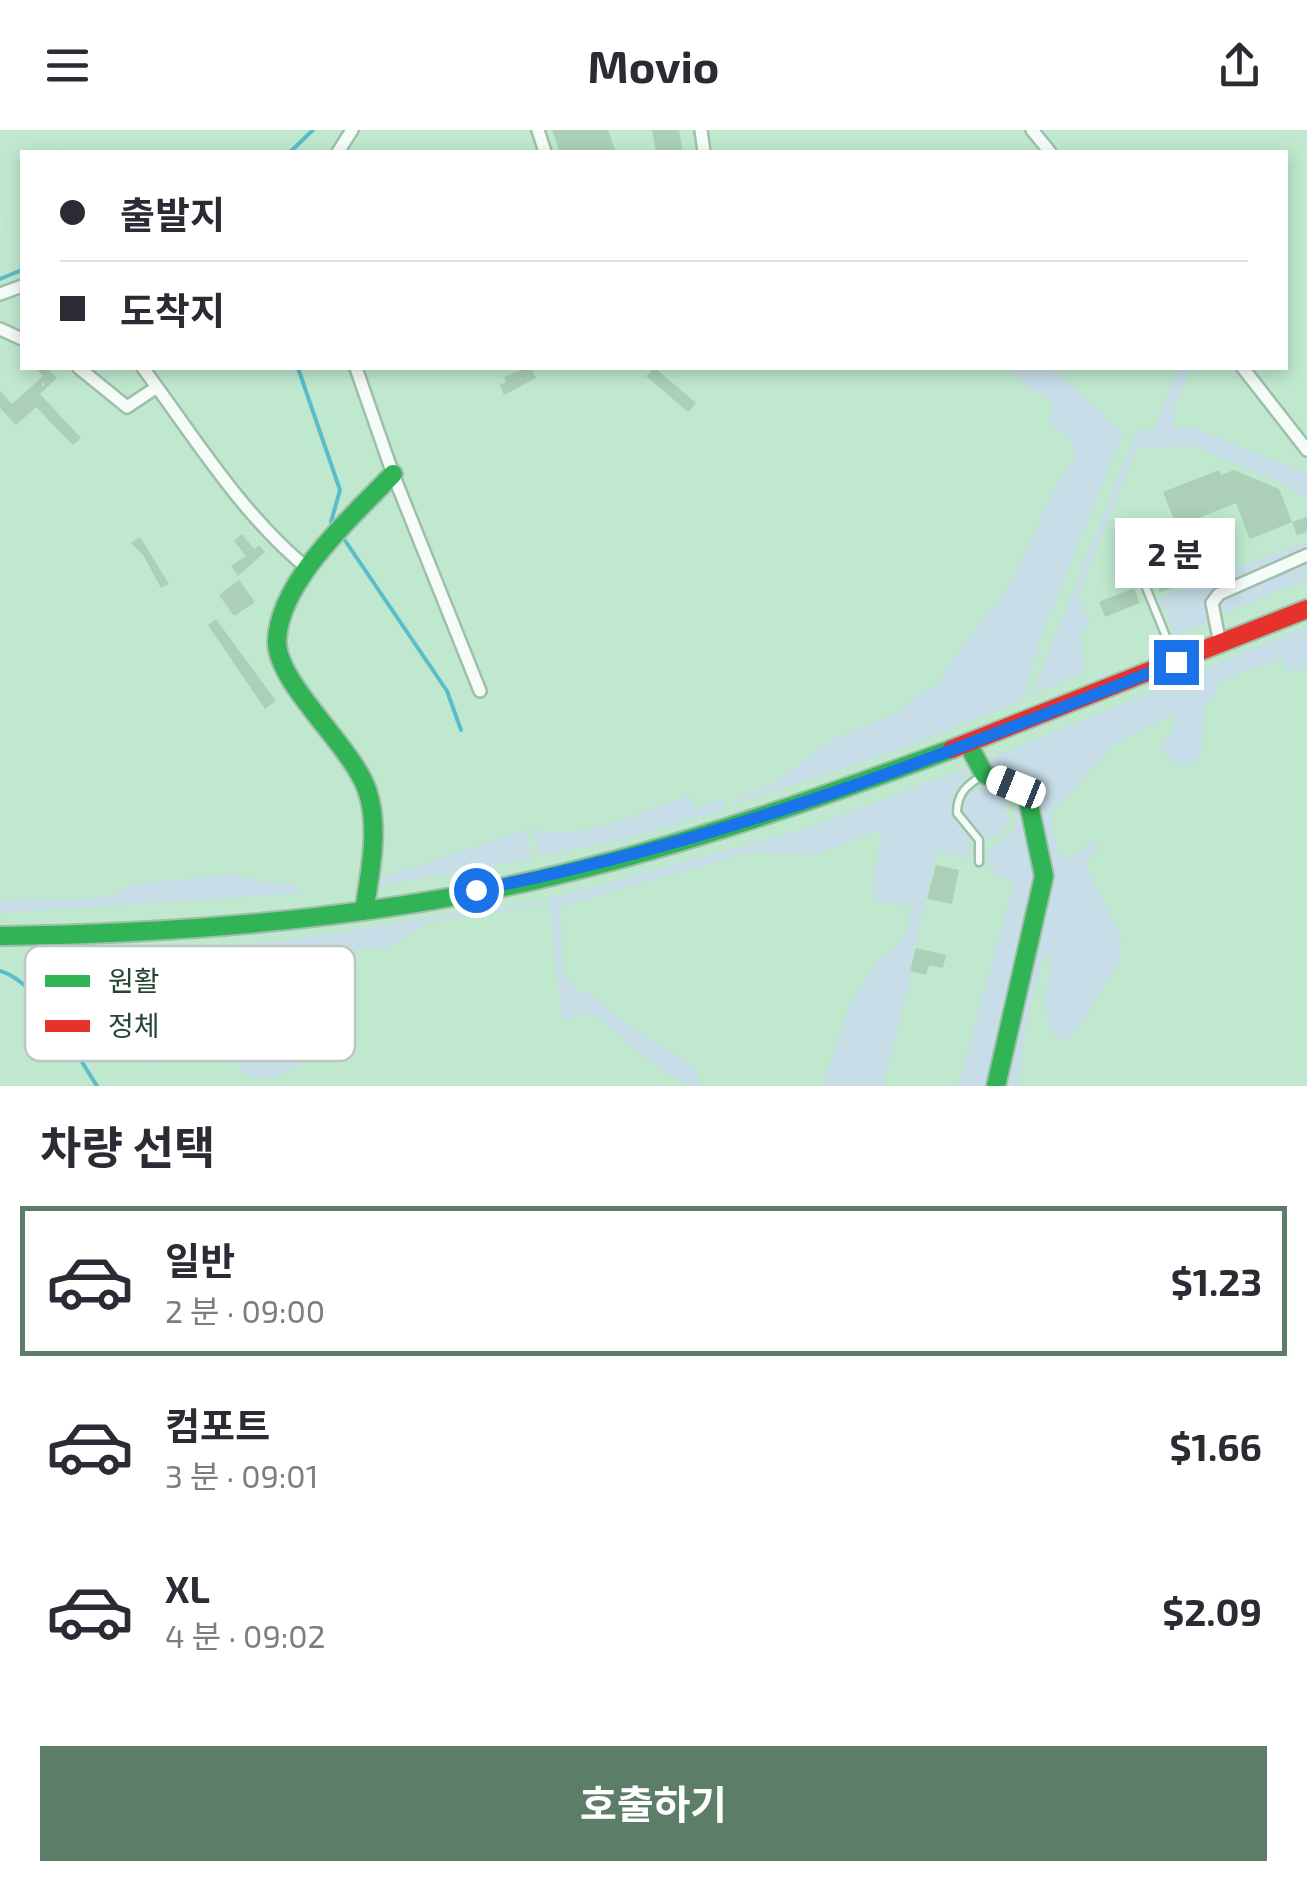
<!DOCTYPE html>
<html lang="ko">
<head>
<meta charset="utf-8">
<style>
  :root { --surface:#fff; --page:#f7f7f7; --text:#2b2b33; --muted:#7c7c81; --line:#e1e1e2; --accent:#5c7e69 }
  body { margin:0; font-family:"Exo 2","Noto Sans KR",sans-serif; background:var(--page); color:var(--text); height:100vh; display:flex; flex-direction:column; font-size:38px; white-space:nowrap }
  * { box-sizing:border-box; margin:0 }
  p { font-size:32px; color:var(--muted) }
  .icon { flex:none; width:55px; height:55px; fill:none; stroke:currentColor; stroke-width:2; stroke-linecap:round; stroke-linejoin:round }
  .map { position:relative; height:956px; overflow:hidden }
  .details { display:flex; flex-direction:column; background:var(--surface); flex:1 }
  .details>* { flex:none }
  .banner { position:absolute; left:20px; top:20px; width:1268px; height:220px; border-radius:0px; box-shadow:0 5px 15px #0003; display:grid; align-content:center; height:220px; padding:0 40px; background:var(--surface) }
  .end { position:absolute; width:45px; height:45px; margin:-22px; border:12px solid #1a73e8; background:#fff; box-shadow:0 0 0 5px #fff }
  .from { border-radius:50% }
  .bubble { position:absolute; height:70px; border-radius:0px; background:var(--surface); box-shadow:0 5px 15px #0003; font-size:32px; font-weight:700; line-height:70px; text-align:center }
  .car { position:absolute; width:30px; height:60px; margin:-30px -15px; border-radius:12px; box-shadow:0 0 8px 2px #0007; background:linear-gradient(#fff 24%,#345 0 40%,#fff 0 76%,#345 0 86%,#fff 0) }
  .banner b { display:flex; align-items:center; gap:35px; height:95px; font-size:38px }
  .banner b+b { border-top:2px solid var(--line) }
  .banner i { width:25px; height:25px; background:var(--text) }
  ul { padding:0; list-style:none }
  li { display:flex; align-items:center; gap:30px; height:150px; margin:0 20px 15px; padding:0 20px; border:5px solid transparent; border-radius:0px }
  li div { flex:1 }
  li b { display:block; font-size:38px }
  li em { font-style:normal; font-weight:700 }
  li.active { border-color:var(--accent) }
  li>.icon { width:90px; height:90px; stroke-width:1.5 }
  h2 { padding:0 40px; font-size:45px; line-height:120px }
  .action { display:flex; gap:20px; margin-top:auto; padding:20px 40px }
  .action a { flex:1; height:115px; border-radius:0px; background:var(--accent); color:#fff; font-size:40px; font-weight:700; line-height:115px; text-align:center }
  header { display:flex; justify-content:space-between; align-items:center; height:130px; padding:0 40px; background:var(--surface); font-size:45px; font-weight:700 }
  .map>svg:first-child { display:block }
</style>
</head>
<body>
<header><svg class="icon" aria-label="menu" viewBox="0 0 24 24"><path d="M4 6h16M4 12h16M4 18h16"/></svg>Movio<svg class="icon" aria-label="share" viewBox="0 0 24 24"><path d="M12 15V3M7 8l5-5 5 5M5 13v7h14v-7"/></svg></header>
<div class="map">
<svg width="1307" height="956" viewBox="0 0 1307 956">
  <rect width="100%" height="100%" fill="#bfe8cf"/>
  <path fill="#c7dde7" d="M1010,238H1040L1059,244L1123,303L1040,510L1023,570L896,621L733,674L732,671L772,654L835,608L900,582L915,566L940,553L946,538L1011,453L1055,357L1076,325L1070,308L1048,292L1054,273L1025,255Z
    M1178,238H1191L1175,275L1173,297L1193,298L1307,343V369L1284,354L1193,316L1137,318L1078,465L1090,494L1080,501L1085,543L1032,565L1134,308L1138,300H1154Z
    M1307,411V422L1212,467L1207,477L1209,492L1175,505L1159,468Z
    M1307,428V449L1220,485L1218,476L1226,466Z
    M1307,496V540H1287L1282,529L1219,551L1214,569L1205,574L1201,624L1191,636L1176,635L1159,616L1174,600L1175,583L1115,614L1052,683V700L1060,726C1075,728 1085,721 1092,708L1100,719L1088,729L1087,737L1121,808L1120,831L1082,892L1071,907L1061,911C1036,892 1047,850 1053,824L1043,827L1023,912L1019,956H1008L1005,935L1045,767L1031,666L983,632Z
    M967,638L968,643C944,671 949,683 970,709V729L937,722L909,842L912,843L883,956H823L848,879L875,834L905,807L913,776L876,772L872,756L882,703L877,701L814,725L749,722L560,777L563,844L580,863L587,862L622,891L694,937L702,956C665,956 621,902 591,883L563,891L548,769L802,700Z
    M989,656L1003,664L1010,690L1002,703L984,711C972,695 952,680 972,661Z
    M1017,661L1040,734L991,956H958L1014,752L993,744L994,738L986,736L991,718L1015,700Z
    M690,665L695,679L723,668L725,679L616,711L540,726L532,699C585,712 640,682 690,665Z
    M526,700L532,729L374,756L375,750Z
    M231,744L271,754L295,753L303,763L0,783V772L8,770L91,769L112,766L130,755Z
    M544,770L545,774L428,793L386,818H366L259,849H174L85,838L74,827L282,811Z
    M294,899L303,916L313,923C294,939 273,955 246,947L238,932L246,926V919Z"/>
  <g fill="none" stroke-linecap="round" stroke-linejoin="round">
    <path stroke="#59beca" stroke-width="4" d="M290,22L313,0
      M0,149L22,140
      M298,238L340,360L331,392L334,396
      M344,409L447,561L461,600
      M0,841C39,852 75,923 97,956"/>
  </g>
  <path fill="#abcfb9" d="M552,0H608L616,22H560Z
    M652,0H679L683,22H656Z
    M35,238H47L57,248L40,264L81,308L73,315L36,277L16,295L0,278V261L12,274L43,246Z
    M526,238H531L536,248L504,265L500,255L506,252L504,247Z
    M655,238L696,273L688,282L646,246Z
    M1219,340L1221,345L1234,340L1279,359L1292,392L1307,387V402L1297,405L1292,392L1250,409L1236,373L1177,397L1163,362Z
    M242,404L254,419L259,415L265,422L238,446L231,436L246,426L234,411Z
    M140,407L169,454L161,458L143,425L131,413Z
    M1162,417L1178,456L1160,462L1145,424Z
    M239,450L255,472L234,486L219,465Z
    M1134,458L1140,473L1105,487L1099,472Z
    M216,489L276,571L265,579L208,495Z
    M936,735L959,740L952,774L927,769Z
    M916,818L946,825L943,838L929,835L926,845L910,841Z"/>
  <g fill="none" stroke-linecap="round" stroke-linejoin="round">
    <defs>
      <path id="lane" d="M1145,455L1174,526
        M979,732V710L957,683C957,663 967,655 983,645"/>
      <path id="street" d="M538,0L545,22
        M701,0L704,22
        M1032,0L1050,22
        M338,22L352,0
        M0,164L22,156
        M0,199L22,209
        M79,238L127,277L157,257
        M143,238C193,305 241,384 307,438
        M356,238L393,344L480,561
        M1243,238L1307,320
        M1220,514L1212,473L1219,464L1307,425"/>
      <path id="fast" d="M969,616L984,644L1017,657L1028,670L1044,746L996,956
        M364,781C370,744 380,696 367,660C352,616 276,553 277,511C279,450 354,385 393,344
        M0,806C164,804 328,792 489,760C648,728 801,675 952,619"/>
      <path id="jam" d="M952,619L1307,479"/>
    </defs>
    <use href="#lane" stroke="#9ebfab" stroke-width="11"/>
    <use href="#street" stroke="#9ebfab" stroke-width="16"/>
    <use href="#fast" stroke="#9ebfab" stroke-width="22"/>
    <use href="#jam" stroke="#9ebfab" stroke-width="22"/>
    <path stroke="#d2e0d8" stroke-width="2.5" stroke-dasharray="2.5 8" stroke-linecap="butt" d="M45,0L65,22
      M0,93L22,123
      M28,238L146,367
      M590,238L617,247L664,293L753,332L776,354L828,386L844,405L848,436L825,571L829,609L768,653L727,670L732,678
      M832,238L844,403
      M0,251L22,228
      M484,572L536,728
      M546,775L568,923V956
      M66,821L116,873L165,956
      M1305,956L1307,951"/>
    <use href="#lane" stroke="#f5fcf8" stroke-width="6"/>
    <use href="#street" stroke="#f5fcf8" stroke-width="11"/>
    <use href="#fast" stroke="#30b455" stroke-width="18"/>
    <use href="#jam" stroke="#e5322d" stroke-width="18"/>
  </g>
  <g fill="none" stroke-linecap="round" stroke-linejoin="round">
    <path stroke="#1a73e8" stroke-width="12" d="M476,760C718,714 949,624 1176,532"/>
  </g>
  <rect x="25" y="816" width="330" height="115" rx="15" fill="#fff" stroke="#bec7c2" stroke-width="2.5"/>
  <rect x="45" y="845" width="45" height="12" fill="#30b455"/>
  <rect x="45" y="890" width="45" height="12" fill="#e5322d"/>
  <g font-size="28" fill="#264532">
    <text x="108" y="861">원활</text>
    <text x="108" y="906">정체</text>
  </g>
</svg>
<i class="end from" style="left:476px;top:760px"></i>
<i class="end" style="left:1176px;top:532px"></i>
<div class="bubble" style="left:1115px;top:388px;width:120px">2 분</div>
<i class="car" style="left:1016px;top:657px;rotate:292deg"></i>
<div class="banner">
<b><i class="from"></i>출발지</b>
<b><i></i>도착지</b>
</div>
</div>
<section class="details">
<h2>차량 선택</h2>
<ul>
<li class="active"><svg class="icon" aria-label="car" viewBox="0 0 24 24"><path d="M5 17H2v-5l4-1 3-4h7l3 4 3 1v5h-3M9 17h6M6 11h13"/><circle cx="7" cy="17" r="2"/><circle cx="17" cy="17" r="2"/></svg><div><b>일반</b><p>2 분 · 09:00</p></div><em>$1.23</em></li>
<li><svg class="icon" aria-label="car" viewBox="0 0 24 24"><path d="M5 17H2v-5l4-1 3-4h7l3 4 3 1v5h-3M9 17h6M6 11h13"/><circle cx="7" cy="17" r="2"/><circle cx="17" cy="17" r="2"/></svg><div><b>컴포트</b><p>3 분 · 09:01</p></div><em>$1.66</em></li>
<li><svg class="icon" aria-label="car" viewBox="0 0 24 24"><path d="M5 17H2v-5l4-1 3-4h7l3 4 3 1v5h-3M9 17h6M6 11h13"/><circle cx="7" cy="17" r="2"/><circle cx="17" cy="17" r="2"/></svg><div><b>XL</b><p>4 분 · 09:02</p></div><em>$2.09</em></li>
</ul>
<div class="action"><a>호출하기</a></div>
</section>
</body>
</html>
